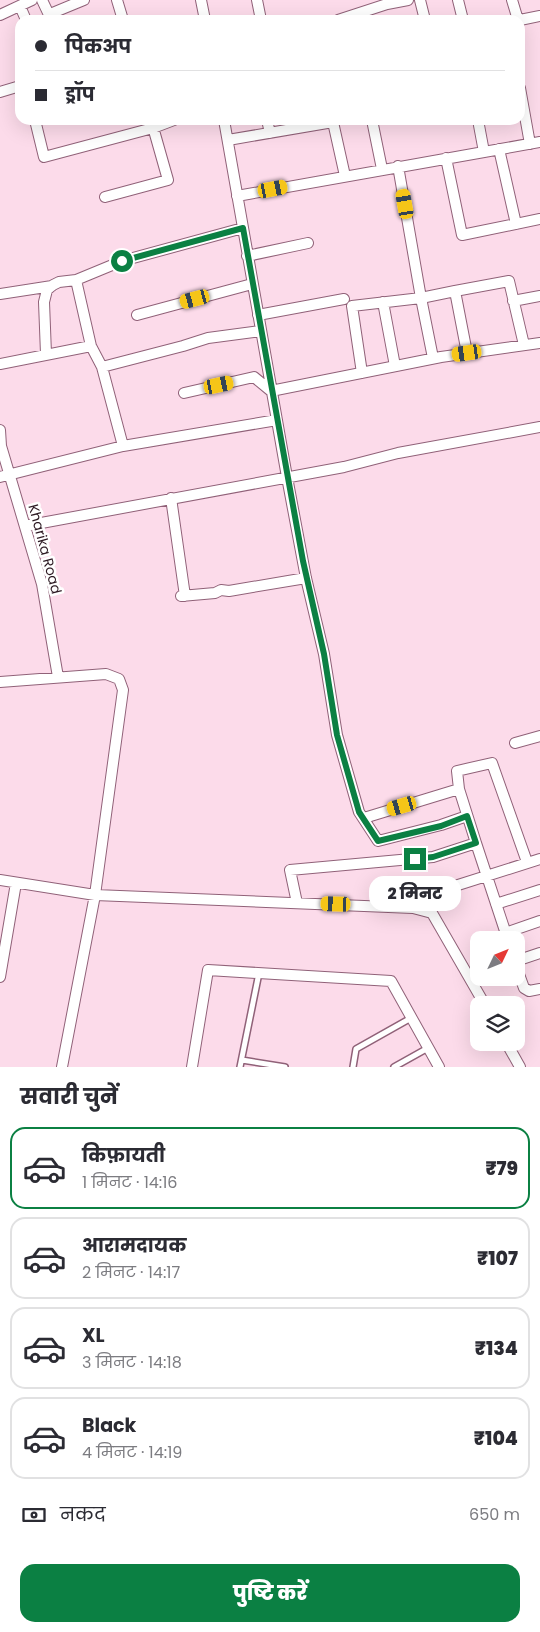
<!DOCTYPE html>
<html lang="hi">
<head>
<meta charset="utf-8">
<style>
  :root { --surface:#fff; --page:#f2f2f3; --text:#2b2b33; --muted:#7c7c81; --line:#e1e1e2; --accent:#0b8043 }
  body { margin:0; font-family:Poppins,"Noto Sans Devanagari",sans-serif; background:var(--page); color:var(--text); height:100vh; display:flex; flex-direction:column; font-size:19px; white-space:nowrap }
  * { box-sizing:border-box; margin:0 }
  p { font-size:16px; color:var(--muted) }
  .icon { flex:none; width:28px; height:28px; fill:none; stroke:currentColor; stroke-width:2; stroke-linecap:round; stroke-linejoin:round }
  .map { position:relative; height:1067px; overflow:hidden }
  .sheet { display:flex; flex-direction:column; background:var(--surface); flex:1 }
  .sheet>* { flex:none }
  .hud { position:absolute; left:15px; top:15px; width:510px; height:110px; border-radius:15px; box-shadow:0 5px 20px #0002; display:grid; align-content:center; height:110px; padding:0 20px; background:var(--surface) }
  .needle { width:32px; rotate:47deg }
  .tools { position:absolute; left:470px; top:931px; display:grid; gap:10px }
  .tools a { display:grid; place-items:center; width:55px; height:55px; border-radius:10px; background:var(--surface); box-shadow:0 5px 20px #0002; font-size:25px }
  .end { position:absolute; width:22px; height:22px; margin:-11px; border:6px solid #0b8043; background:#fff; box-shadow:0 0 0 2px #fff }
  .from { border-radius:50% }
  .bubble { position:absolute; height:35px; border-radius:15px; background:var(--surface); box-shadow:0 5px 20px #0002; font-size:16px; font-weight:800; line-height:35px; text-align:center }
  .car { position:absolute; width:15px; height:30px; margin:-15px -8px; border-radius:6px; box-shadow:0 0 4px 1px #0007; background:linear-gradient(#f5c518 24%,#345 0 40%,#f5c518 0 76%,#345 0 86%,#f5c518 0) }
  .hud b { display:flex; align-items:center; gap:18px; height:48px; font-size:19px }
  .hud b+b { border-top:1px solid var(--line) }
  .hud i { width:12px; height:12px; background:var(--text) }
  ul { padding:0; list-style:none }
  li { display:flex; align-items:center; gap:15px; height:82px; margin:0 10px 8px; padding:0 10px; border:2px solid var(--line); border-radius:15px }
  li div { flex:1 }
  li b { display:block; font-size:19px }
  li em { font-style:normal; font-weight:800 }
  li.current { border-color:var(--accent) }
  li>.icon { width:45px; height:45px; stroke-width:1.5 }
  h2 { padding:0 20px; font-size:22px; line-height:60px }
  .pay { display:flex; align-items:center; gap:12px; height:55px; padding:0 20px; font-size:19px }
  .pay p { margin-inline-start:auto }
  .button { display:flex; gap:10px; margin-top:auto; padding:10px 20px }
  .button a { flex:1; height:58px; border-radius:15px; background:var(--accent); color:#fff; font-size:20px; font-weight:800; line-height:58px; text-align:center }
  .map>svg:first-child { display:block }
</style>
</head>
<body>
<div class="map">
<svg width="540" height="1067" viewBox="0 0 540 1067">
  <rect width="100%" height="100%" fill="#fcdbea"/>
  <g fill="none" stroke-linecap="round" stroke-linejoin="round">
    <defs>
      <path id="lane" d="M242,1060L285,1067
        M240,1067L259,973
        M353,1067L356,1049L411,1018
        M394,1067L428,1048"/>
      <path id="street" d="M42,0L51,19
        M117,0L123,20
        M201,0L205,20
        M257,0L261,20
        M420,0L425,20
        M458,0L463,20
        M512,0L518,20
        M20,6L26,20
        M50,14L84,0
        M0,15L32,0
        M338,20L387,4L408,0
        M520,20L540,16
        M520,88L530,144
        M0,92L20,86
        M35,120L44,157L153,128L174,120
        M224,120L287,477L306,578L324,654L337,735L359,812L378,841L441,825L467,816
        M267,120L270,133
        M372,120L382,169
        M228,140L333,122L345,176
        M499,149L516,224
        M484,152L540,142
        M446,158L462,235L540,219
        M398,166L421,298L433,358
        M237,196L484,152L478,120
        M105,197L168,180L151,120
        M247,256L308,243
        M455,291L509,281L524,345
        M0,294L52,286
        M513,301L540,296
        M383,302L395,366
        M137,315L252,284
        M258,315L344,299
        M46,354L44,302L47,290L53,285L59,282L76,280L122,261L243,228
        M0,364L91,346
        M102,367L183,346L208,338L261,331
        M362,373L352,306L421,298L455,291L467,353
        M184,393L254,377L271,391L441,357L540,343
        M0,430L1,446L42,584L58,677
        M123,446L277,420
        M0,477L123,446L102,367L91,346L76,280
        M171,498L185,596
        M25,526L344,467L398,453L540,427
        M181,596L215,593L221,590L229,591L306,578
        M0,682L106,674L119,679L123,690L95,895L62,1067
        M515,743L540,736
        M459,789L457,771L492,763L527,862
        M476,843L508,940
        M0,880L95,895L413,908L432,913L485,1005
        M297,903L290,870L433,857L476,843L459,789L364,818
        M496,904L540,890
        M413,908L436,894L458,885L540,859
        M505,933L540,921
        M516,961L540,953
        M516,966L524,988L529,991L540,989
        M0,977L16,883
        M506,1042L520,1067
        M192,1067L208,970L391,981L439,1067"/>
    </defs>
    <use href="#lane" stroke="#906178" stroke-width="8"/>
    <use href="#street" stroke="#906178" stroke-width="12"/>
    <use href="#lane" stroke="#fff" stroke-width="5"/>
    <use href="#street" stroke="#fff" stroke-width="10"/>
  </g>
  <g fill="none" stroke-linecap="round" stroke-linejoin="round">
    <path stroke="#0b8043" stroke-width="6" d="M122,261L243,228L303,561L324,654L337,735L359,812L378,841L441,826L467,816L476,843L433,857L415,859"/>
  </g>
  <g text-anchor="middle" stroke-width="5" stroke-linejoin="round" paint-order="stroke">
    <g font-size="14" fill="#2d1a23" stroke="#fff">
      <text transform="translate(45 549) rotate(75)" y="5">Kharika Road</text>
    </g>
  </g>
</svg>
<div class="tools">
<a><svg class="needle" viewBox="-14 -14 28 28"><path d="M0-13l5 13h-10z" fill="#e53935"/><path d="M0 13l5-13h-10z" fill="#7c7c81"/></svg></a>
<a><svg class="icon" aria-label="layers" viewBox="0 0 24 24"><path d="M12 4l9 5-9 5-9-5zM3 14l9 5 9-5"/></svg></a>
</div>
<i class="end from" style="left:122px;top:261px"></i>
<i class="end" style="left:415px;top:859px"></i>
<div class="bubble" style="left:369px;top:876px;width:92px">2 मिनट</div>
<i class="car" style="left:273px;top:189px;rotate:79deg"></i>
<i class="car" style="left:405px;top:204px;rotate:350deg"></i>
<i class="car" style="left:195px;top:299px;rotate:255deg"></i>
<i class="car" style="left:467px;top:353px;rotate:262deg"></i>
<i class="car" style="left:219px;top:385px;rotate:78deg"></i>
<i class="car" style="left:402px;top:806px;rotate:254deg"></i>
<i class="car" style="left:336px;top:904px;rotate:272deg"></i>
<div class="hud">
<b><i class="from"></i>पिकअप</b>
<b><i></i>ड्रॉप</b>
</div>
</div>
<section class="sheet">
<h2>सवारी चुनें</h2>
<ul>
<li class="current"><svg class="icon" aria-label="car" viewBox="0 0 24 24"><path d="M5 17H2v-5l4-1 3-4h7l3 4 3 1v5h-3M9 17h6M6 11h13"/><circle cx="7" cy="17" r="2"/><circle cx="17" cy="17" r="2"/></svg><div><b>किफ़ायती</b><p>1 मिनट · 14:16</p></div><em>₹79</em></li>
<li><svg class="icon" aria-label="car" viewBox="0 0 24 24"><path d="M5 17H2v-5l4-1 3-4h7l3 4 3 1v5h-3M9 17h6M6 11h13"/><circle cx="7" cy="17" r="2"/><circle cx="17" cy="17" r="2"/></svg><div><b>आरामदायक</b><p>2 मिनट · 14:17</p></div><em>₹107</em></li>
<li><svg class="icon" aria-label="car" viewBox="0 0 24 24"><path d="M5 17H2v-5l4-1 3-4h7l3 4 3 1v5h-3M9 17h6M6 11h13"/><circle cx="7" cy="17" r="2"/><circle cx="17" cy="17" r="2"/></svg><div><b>XL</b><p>3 मिनट · 14:18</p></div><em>₹134</em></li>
<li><svg class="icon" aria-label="car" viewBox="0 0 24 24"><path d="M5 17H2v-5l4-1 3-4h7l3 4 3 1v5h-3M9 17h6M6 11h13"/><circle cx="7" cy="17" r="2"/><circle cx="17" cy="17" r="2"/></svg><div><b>Black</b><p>4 मिनट · 14:19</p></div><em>₹104</em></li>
</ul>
<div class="pay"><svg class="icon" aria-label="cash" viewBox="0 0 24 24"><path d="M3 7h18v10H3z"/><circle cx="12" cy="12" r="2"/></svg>नकद<p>650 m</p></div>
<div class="button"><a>पुष्टि करें</a></div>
</section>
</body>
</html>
